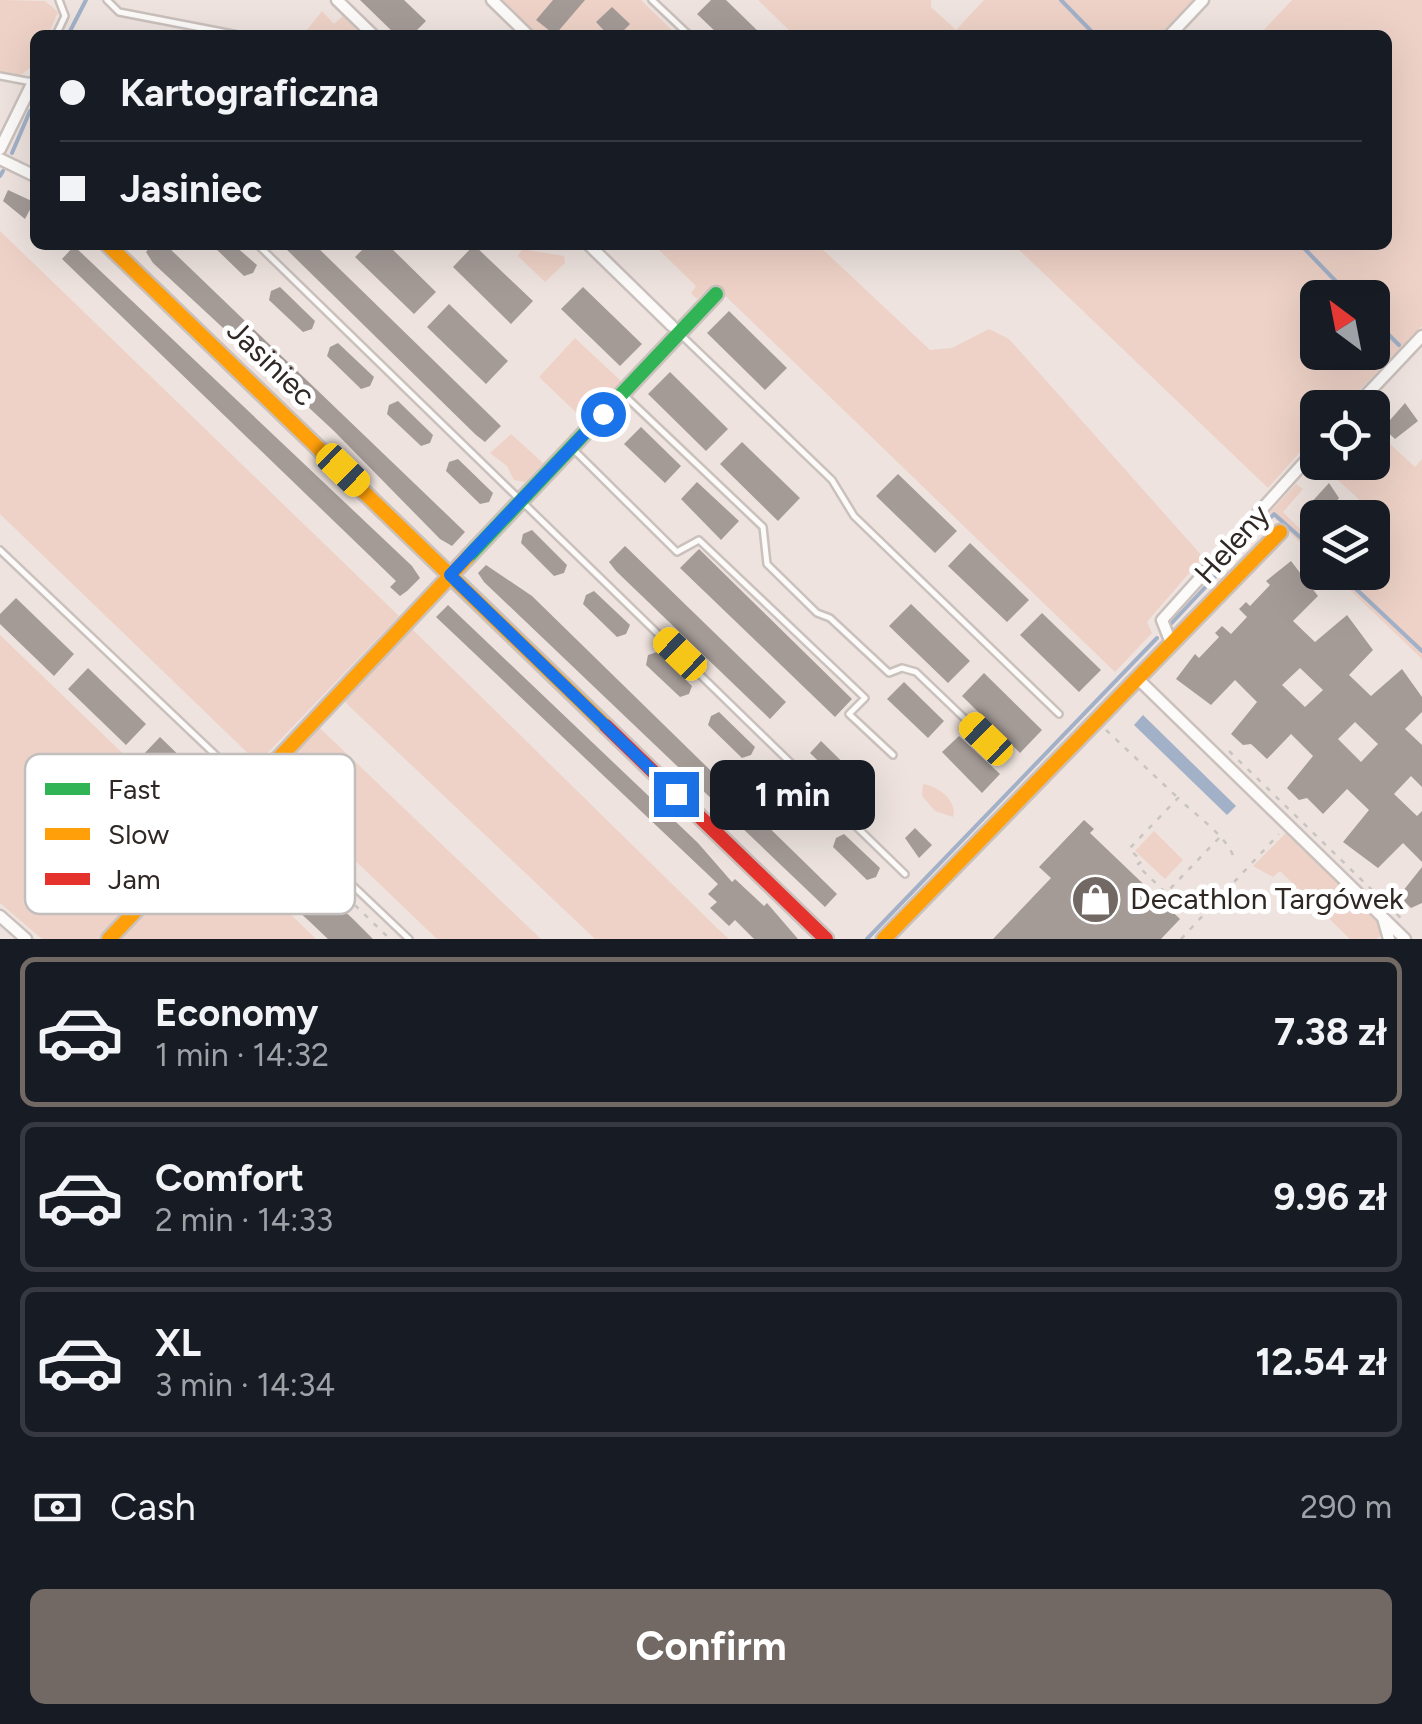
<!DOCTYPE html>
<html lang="en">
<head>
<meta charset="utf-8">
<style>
  :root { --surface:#171b24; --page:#242831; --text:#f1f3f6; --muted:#9ea1a6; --line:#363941; --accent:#726965 }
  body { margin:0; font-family:Figtree,sans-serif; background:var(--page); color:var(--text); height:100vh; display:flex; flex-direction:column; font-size:38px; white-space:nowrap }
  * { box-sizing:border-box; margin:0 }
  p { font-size:32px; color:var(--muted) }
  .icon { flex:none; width:55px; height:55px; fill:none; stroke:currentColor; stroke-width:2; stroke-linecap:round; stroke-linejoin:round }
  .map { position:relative; height:939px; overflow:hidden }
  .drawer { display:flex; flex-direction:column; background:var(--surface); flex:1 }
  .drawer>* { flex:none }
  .banner { position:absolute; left:30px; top:30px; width:1362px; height:220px; border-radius:15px; box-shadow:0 10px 40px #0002; display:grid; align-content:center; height:220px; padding:0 30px; background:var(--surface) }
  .needle { width:65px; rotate:328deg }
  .fabs { position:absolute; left:1300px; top:280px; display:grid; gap:20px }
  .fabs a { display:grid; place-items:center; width:90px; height:90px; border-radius:15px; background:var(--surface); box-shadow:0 10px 40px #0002; font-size:50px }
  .end { position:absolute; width:45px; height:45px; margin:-22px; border:12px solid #1a73e8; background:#fff; box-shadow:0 0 0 5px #fff }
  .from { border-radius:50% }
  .bubble { position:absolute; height:70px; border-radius:15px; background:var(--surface); box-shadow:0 10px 40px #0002; font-size:32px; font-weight:700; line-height:70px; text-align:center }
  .car { position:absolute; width:30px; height:60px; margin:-30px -15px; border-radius:12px; box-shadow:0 0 8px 2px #0007; background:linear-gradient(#f5c518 24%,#345 0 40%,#f5c518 0 76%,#345 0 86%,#f5c518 0) }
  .banner b { display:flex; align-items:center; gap:35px; height:95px; font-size:38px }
  .banner b+b { border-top:2px solid var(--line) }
  .banner i { width:25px; height:25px; background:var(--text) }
  ul { padding:18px 0 0; list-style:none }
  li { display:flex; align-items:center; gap:30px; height:150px; margin:0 20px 15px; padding:0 10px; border:5px solid var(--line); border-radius:15px }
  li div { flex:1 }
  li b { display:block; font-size:38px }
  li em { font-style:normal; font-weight:700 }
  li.selected { border-color:var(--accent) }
  li>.icon { width:90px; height:90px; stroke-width:1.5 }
  .pay { display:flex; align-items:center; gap:25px; height:110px; padding:0 30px; font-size:38px }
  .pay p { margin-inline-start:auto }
  .button { display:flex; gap:20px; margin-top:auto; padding:20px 30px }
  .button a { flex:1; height:115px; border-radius:15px; background:var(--accent); color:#fff; font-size:40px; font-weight:700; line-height:115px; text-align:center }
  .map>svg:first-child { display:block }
</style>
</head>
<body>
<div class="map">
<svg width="1422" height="939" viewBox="0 0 1422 939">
  <rect width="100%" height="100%" fill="#eee3de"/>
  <path fill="#eed2c7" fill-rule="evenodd" d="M0,0L45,1L58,12L48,35H35V64L21,75L0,71Z
    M488,0H641L677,35H525Z
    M758,0H931V7L956,30L984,0H1195L1159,35H794Z
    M1292,0H1422V326L1343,407L1318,408L1317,433L1268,488L1014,245H1388V35H1259ZM1318,298H1372V352H1318Z
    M322,11L334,24L343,16L361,35H303Z
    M0,231L399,616L258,763L0,514Z
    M654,245H818L930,350L952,348L989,329L1009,339L1203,557L1147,622L1152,633L1115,672L713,284L697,299L691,293L696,286Z
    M522,249L564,256L565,263L545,282L518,256Z
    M575,338L622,382L585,421L539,377Z
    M1373,428L1415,467L1422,459V659L1332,573L1372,572V518L1368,517L1373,512L1319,463L1372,462Z
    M511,434L543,463L525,482L514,480L507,466L490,453Z
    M1296,484L1303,489L1283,512L1317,546V559L1269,513Z
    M412,629L718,929L729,939H595L348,705L345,701Z
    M0,635L199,827L99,939H42L0,903Z
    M320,728L324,732L541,939H437L271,780Z
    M923,784C938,786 958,801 953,817L935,811L922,796Z
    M1154,831L1183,860L1165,879L1135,851Z
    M1287,832L1374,917L1384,934L1376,939H1350L1280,871L1273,877L1253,866Z
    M214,840L316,939H122Z"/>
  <path fill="#a2b1c8" d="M1143,715L1236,806L1227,815L1134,725Z"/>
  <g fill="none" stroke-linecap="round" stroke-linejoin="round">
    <path stroke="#a2b1c8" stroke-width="4" d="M1061,0L1095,35
      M68,35L86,0
      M12,153L30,111
      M0,176L3,171
      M1301,245L1352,298
      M1372,318L1399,345
      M1321,463V462
      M1338,572L1422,651
      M1167,628L1274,514L1318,553
      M867,939L1157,638"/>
  </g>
  <path fill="#a49b97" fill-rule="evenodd" d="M360,0H404L426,21L412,35H396Z
    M553,0H585L555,35L536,20Z
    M711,0H726L762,35H719L697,14Z
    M612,7L630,24L624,30L629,35H608L596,22Z
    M8,190L34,202L25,219L3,201Z
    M152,245H166L465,532L452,546L440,539L334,431L153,263L146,252Z
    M212,245H234L257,265L253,273L244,276Z
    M282,245H315L501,426L485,442L476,435Z
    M367,245H388L436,292L414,314L355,257Z
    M474,245L533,301L511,324L453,267Z
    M74,246L412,566L420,578L407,591L400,596L390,587L396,581L62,259Z
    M280,287L315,321L312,329L303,332L269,300L271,291Z
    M583,287L642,344L620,366L561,309Z
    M449,304L508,361L486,384L427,327Z
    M729,311L787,368L765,390L707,333Z
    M338,343L374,377L370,386L361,389L327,356L330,347Z
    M670,372L728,429L706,451L648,394Z
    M398,401L433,435L430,443L421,446L387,414L389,405Z
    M1405,403L1418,421L1395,439L1383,428Z
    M641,427L681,466L665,483L624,444Z
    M742,442L800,498L778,521L720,464Z
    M458,459L493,493L489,502L480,504L446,471L449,462Z
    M898,474L957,531L935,553L876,496Z
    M697,482L739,521L721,540L681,499Z
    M1329,483L1339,498L1325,518H1314L1308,506Z
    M532,530L567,565L564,573L554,576L521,543L523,534Z
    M970,543L1029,600L1007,622L948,566Z
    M625,546L786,702L770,719L616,571L609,562Z
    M699,549L852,699L835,717L680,568Z
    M1291,561L1318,596L1293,621L1315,642L1347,615L1373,650L1349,675L1371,696L1402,669L1422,697V712L1405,729L1422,745V787L1411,776L1394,794L1417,816L1422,811V862L1403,843L1378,868L1343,842L1369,810L1347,789L1323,814L1307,798L1299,800L1287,788L1313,756L1291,734L1267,759L1251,744L1243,745L1231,734L1257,702L1235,680L1211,705L1176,679L1195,654L1199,658L1219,637L1215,633L1222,626L1231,634L1247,617L1239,609L1246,602L1250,606L1270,585L1266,581ZM1300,668L1323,690L1305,707L1282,685ZM1355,722L1378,744L1361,762L1338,739Z
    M486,565L532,596L837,894L825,907L484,582L478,573Z
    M594,591L630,625L626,634L617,637L583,604L586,595Z
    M16,598L74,654L54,676L0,624V614Z
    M911,604L970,661L948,683L889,626Z
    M448,605L698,843L732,882L735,879L764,906L767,903L798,939H754L735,920L729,926L710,908L717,902L708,894L718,884L436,617Z
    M1042,613L1101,670L1079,692L1020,635Z
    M657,652L692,686L689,694L680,697L646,665L648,655Z
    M88,668L146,724L126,745L68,689Z
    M984,673L1042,730L1020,753L962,696Z
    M904,682L944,721L928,738L887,699Z
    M719,712L755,747L751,755L742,758L708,725L711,716Z
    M959,736L1000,774L982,793L942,752Z
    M160,737L218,793L198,815L140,758Z
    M821,741L874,793L863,805L810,753Z
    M781,773L817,807L813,816L804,819L770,786L773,777Z
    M1084,820L1094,829L1090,833L1180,919L1161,939H993L1051,878L1039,867Z
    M915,828L932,845L919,858L905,838Z
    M844,834L880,868L876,877L867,880L833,847L836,838Z
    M1422,867V903L1411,908L1399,896Z
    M321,889L353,919L373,939H328L308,920L299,912Z"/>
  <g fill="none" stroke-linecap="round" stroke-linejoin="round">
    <defs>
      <path id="lane" d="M107,0L119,12L238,35
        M652,0L689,35
        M56,35L65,16L59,0
        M0,76L32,82
        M258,245L905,874
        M681,335L832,480L854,516L1059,714
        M624,395L763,527L767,564L817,613L830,618L889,673L902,668L916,672L986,739
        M573,449L677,552L699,540L865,698L849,714L893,755
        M0,550L409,939"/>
      <path id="street" d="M337,0L373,35
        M492,0L528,35
        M1170,35L1203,0
        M0,149L33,82
        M0,159L35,176
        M589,245L672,326
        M1354,408L1422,336
        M1171,643L1162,620L1318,447
        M1137,678L1405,939
        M0,916L26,939
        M1383,918L1389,939"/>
      <path id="fast" d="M467,558L716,294"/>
      <path id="slow" d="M108,245L606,726
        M109,939L467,558
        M884,939L1280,532"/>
      <path id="jam" d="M606,726L826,939"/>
    </defs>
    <use href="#lane" stroke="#cac1bd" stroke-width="10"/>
    <use href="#street" stroke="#cac1bd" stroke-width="15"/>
    <use href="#fast" stroke="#cac1bd" stroke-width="19"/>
    <use href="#slow" stroke="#cac1bd" stroke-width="19"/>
    <use href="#jam" stroke="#cac1bd" stroke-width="19"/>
    <path stroke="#c8c4c2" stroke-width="2.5" stroke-dasharray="5 8" stroke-linecap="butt" d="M1106,730L1177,797
      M1229,751L1406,923
      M252,806L390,939
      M1219,838L1166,893L1137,865L1142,861L1129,849L1178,798C1194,814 1227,836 1234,858
      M1181,939L1279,834"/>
    <use href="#lane" stroke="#fcfbfa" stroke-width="5"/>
    <use href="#street" stroke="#fcfbfa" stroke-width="10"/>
    <use href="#fast" stroke="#30b455" stroke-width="14"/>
    <use href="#slow" stroke="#ff9f0a" stroke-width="14"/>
    <use href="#jam" stroke="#e5322d" stroke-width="14"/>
  </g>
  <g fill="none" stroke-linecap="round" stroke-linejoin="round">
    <path stroke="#1a73e8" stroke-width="12" d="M603,414L450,575L676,794"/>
  </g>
  <defs>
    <symbol id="shop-disc" viewBox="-11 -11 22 22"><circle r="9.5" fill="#726965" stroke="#fff"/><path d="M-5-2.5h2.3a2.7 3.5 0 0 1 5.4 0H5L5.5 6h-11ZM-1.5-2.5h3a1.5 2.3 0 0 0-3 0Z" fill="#fff"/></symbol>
  </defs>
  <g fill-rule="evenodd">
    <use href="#shop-disc" x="1068" y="872" width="55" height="55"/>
  </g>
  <g text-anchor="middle" stroke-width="10" stroke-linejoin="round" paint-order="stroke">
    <g font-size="30" fill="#2f2824" stroke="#fff">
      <text transform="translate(271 363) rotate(44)" y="10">Jasiniec</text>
      <text transform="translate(1232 544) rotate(-48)" y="10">Heleny</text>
    </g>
    <g font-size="30" fill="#2f2824" stroke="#fff" text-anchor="start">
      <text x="1130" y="909">Decathlon Targówek</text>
    </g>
  </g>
  <rect x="25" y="754" width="330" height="160" rx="15" fill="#fff" stroke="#c1bebd" stroke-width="2.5"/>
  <rect x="45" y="783" width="45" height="12" fill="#30b455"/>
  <rect x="45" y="828" width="45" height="12" fill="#ff9f0a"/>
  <rect x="45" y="873" width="45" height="12" fill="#e5322d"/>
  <g font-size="28" fill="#2f2824">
    <text x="108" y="799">Fast</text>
    <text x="108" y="844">Slow</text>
    <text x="108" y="889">Jam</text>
  </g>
</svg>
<div class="fabs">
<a><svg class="needle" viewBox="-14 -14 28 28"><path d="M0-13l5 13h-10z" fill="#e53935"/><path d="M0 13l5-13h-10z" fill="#9ea1a6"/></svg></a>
<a><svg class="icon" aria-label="locate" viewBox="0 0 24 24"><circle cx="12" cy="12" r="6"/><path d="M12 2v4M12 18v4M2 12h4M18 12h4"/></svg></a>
<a><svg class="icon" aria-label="layers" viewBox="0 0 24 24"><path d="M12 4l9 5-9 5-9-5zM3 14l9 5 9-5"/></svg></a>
</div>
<i class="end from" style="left:603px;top:414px"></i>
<i class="end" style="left:676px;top:794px"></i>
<div class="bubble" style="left:710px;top:760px;width:165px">1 min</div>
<i class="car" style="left:343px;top:470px;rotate:134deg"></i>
<i class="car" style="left:680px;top:654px;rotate:314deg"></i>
<i class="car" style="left:986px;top:739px;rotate:314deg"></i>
<div class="banner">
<b><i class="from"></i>Kartograficzna</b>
<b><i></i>Jasiniec</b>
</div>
</div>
<section class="drawer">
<ul>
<li class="selected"><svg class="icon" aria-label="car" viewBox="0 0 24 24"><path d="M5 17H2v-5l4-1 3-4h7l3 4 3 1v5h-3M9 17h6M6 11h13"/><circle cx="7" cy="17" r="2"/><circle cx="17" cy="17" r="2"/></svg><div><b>Economy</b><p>1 min · 14:32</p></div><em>7.38 zł</em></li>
<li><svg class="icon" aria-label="car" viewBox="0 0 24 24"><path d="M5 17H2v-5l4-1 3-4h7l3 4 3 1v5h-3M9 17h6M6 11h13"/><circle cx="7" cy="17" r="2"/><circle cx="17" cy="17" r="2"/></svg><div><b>Comfort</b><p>2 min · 14:33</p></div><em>9.96 zł</em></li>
<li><svg class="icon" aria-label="car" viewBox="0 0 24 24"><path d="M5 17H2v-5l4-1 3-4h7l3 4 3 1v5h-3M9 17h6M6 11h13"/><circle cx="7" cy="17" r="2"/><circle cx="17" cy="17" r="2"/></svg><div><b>XL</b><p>3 min · 14:34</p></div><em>12.54 zł</em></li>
</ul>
<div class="pay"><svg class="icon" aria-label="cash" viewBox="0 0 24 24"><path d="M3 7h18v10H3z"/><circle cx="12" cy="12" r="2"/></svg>Cash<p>290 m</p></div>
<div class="button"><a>Confirm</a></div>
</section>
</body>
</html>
